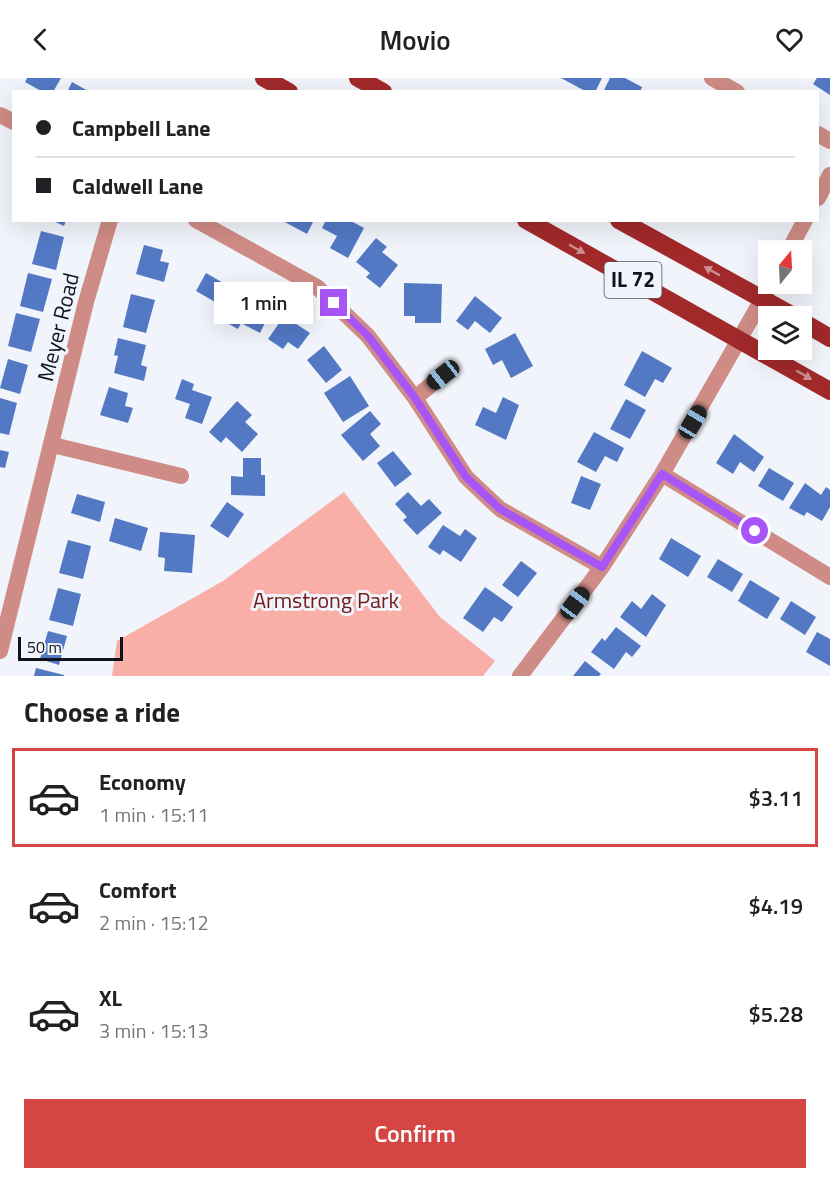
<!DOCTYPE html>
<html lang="en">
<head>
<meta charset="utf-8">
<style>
  :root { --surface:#fff; --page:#f2f2f2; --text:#202124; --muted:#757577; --line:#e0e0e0; --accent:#d44543 }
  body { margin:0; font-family:"Titillium Web",sans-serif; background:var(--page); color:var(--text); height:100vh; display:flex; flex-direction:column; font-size:22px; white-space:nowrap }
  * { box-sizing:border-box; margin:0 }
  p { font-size:20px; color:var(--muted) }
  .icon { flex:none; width:33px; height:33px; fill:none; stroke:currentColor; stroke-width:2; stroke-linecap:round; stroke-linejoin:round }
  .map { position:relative; height:598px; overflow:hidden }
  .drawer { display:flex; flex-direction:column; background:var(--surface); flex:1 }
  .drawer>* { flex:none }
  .hud { position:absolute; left:12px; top:12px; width:807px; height:132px; border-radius:0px; box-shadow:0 6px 24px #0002; display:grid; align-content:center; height:132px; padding:0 24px; background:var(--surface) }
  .needle { width:39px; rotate:18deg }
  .tools { position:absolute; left:758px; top:162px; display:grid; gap:12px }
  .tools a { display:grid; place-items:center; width:54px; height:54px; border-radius:0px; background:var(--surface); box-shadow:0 6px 24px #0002; font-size:30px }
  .scale { position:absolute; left:18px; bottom:15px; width:105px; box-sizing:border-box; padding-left:6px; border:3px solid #0d121b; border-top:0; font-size:16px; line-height:21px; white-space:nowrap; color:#0d121b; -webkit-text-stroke:4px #f1f4fa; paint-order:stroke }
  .end { position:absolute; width:27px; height:27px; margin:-14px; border:8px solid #a855f7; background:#fff; box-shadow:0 0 0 3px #fff }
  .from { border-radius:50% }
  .bubble { position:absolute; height:42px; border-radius:0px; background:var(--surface); box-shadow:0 6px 24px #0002; font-size:20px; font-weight:600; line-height:42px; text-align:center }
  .car { position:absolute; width:18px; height:36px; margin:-18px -9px; border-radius:8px; box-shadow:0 0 4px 2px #0007; background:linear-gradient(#222 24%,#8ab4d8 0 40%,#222 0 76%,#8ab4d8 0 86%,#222 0) }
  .hud b { display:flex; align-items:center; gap:21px; height:57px; font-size:22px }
  .hud b+b { border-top:2px solid var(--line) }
  .hud i { width:15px; height:15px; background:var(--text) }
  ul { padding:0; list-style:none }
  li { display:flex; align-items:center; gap:18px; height:99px; margin:0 12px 9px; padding:0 12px; border:3px solid transparent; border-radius:0px }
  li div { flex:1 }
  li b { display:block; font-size:22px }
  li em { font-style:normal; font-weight:600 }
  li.selected { border-color:var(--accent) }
  li>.icon { width:54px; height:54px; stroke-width:1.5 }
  h2 { padding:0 24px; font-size:27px; line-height:72px }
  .cta { display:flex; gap:12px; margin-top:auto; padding:12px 24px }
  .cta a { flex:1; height:69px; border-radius:0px; background:var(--accent); color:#fff; font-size:24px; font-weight:600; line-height:69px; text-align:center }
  header { display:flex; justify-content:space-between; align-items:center; height:78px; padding:0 24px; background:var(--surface); font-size:27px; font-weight:600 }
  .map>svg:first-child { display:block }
</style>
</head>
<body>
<header><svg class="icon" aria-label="back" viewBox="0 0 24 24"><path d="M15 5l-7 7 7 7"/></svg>Movio<svg class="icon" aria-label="heart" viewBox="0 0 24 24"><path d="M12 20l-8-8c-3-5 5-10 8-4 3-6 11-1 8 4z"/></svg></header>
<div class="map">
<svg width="830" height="598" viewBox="0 0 830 598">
  <rect width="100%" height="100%" fill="#f1f4fa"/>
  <path fill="#f9afa8" d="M344,414L440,539L495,583L483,598H112L117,563L223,503Z"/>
  <path fill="#5379c5" d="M27,0H61L53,14H43L25,4Z
    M561,0H602L595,14H587Z
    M610,0H625L642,9L640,14H603Z
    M817,0H830V17L813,6Z
    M72,4L90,14H67Z
    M51,142H66L64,148Z
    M281,142H314L307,156Z
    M326,142H349L364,150L348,180L330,170L337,158L322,150Z
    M41,153L64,159L56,192L32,186Z
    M376,160L387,169L382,174L398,187L380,210L366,199L370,195L356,184Z
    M144,167L163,172L160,183L169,185L164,204L136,196Z
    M28,195L52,201L43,234L20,228Z
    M206,195L232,210L222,228L196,213Z
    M404,205L442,206L441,245H415V238H404Z
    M131,216L155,222L146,255L123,249Z
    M239,217L255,225L257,221L273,229L260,255L241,245L238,251L225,244Z
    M475,218L502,240L490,255L475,243L468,252L456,243Z
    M16,235L40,241L31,274L8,268Z
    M284,238L310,255L298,271L288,264L283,271L268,261Z
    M515,255L533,288L511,300L502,282L493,287L485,271Z
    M118,260L146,267L141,287L147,289L144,303L114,295L118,278L114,277Z
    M324,268L342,292L326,305L307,282Z
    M642,273L672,290L663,305L655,301L645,319L624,307Z
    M8,281L28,287L20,316L0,310Z
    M350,298L369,328L343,344L324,315Z
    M182,301L194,306L192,312L212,319L202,346L185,340L190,326L175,321Z
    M109,309L128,315L125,328L133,330L128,345L100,337Z
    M503,319L519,327L506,362L475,347L483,329L496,335Z
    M0,320L17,325L9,357L0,355Z
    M626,321L646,332L630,361L610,351Z
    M237,323L252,337L245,344L258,356L242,374L226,359L221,365L209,354Z
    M370,333L381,346L370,356L380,368L363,383L341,357Z
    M594,354L624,370L617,384L605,378L596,394L577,384Z
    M734,356L764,379L754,394L740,384L733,396L716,385Z
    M0,372L9,374L5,390L0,389Z
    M393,373L412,396L395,409L377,385Z
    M243,380H261V397H265V418L231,417V398L243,399Z
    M769,390L794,405L783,423L758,408Z
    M581,398L601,406L590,432L571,425Z
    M805,405L821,417L826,409L830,412V429L822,443L807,434L804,438L789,430Z
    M408,414L421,428L429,421L442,435L417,457L403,442L407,439L395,426Z
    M77,416L105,424L100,444L71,435Z
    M227,424L244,436L228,460L210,448Z
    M115,440L148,450L141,473L109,463Z
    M443,447L460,458L465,451L477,460L461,484L443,472L440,477L428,469Z
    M160,454L195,457L192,495L164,493L165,480L158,479Z
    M671,460L701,478L688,499L659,481Z
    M68,462L91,468L83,501L59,495Z
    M718,481L743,496L732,514L707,499Z
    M521,483L537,495L518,519L502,507Z
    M750,502L780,520L767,541L738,523Z
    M485,509L513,529L502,544L494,539L483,554L463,540Z
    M58,510L81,516L73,548L49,542Z
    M652,516L666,527L646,559L620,539L632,523L641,531Z
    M791,523L816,539L805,557L780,541Z
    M616,549L641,568L632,579L626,574L614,591L591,574L602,560L605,563Z
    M48,553L67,558L59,587L40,581Z
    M817,554L830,561V588L806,574Z
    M585,583L601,596L599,598H573Z
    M36,590L64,597V598H34Z"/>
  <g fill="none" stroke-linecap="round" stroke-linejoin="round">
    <path stroke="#cf8c86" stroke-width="16" d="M712,0L737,14
      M0,37L14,44
      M818,56L830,63
      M818,120L830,97
      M196,142L317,209L368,258L415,320L466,399L500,431L602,489
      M789,172L805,142
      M415,320L443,297
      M53,367L181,398
      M662,396L830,499
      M0,573L86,224L110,142
      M520,598L602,489L662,396L771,206"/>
    <path stroke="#a2292a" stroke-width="18" d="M264,0L289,14
      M358,0L383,14
      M526,142L830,313
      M619,142L793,238
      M801,243L830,260"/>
  </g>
  <defs><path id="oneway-solid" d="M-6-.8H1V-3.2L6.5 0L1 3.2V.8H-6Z" transform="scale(1.5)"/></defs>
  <g fill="#ca8e92">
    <use href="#oneway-solid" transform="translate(577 171) rotate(29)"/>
    <use href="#oneway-solid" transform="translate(712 193) rotate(-151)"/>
    <use href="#oneway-solid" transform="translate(804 297) rotate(30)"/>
  </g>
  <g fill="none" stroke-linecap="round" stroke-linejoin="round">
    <path stroke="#a855f7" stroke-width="8" d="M334,225L368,258L415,320L466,399L500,431L602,489L662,396L755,453"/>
  </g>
  <g text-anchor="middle" stroke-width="6" stroke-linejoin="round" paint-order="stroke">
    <rect fill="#f1f4fa" stroke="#51565e" stroke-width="1.5" x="604.5" y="184" width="57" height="36" rx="4.5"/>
    <g font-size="21" font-weight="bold" fill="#0d121b">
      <text x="633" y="209">IL 72</text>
    </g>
    <g font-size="22" fill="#0d121b" stroke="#f1f4fa">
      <text transform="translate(58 249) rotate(-76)" y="8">Meyer Road</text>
    </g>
    <g font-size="22" fill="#73191a" stroke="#f1f4fa">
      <text x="326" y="530">Armstrong Park</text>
    </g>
  </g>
</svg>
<div class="tools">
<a><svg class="needle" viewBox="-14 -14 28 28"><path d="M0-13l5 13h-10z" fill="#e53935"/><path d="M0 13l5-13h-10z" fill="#757577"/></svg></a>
<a><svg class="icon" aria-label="layers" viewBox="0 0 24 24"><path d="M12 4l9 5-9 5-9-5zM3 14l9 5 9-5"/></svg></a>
</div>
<div class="scale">50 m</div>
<i class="end from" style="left:755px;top:453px"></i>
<i class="end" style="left:334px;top:225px"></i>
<div class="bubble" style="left:214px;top:204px;width:99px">1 min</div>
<i class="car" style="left:443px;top:297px;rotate:232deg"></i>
<i class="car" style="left:693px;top:344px;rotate:31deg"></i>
<i class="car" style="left:575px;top:525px;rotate:37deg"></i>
<div class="hud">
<b><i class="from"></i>Campbell Lane</b>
<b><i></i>Caldwell Lane</b>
</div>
</div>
<section class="drawer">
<h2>Choose a ride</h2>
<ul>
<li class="selected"><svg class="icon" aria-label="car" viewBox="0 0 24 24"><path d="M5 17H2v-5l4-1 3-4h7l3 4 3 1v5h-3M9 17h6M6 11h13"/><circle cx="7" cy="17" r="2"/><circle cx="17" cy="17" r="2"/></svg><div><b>Economy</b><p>1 min · 15:11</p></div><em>$3.11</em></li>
<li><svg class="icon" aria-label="car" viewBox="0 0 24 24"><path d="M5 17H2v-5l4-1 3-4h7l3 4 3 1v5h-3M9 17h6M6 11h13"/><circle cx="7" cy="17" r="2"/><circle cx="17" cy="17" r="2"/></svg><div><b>Comfort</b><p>2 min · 15:12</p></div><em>$4.19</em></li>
<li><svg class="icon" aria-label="car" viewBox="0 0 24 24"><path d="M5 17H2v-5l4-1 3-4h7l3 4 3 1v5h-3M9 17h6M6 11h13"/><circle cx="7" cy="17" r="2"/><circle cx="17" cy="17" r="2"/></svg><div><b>XL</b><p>3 min · 15:13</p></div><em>$5.28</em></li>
</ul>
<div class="cta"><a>Confirm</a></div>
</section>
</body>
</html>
